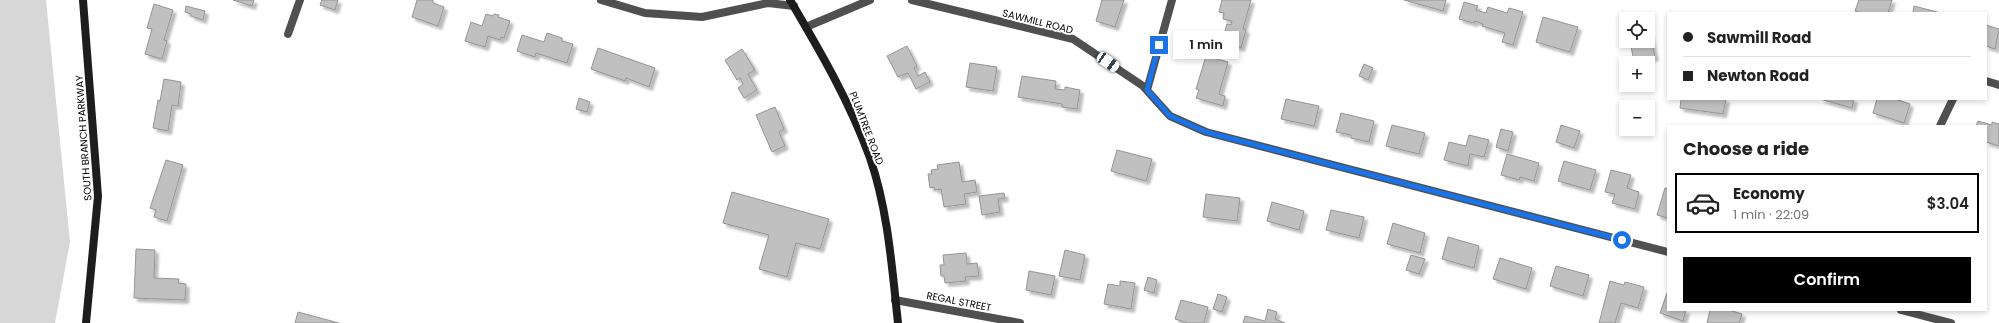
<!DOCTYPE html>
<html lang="en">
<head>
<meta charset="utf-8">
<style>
  :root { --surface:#fff; --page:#f2f2f2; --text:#222; --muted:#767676; --line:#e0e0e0; --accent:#000 }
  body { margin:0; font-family:Poppins,sans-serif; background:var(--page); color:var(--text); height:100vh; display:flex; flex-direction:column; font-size:15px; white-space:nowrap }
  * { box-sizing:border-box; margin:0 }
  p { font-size:13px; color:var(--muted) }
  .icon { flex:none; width:22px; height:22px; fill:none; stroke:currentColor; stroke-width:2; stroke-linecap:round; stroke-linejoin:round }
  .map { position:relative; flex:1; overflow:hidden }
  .drawer { position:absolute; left:1667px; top:125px; width:320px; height:186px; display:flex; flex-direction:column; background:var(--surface); border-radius:0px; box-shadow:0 2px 6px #0003 }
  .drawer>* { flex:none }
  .top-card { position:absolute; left:1667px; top:12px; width:320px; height:88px; border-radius:0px; box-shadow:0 2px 6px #0003; display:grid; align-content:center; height:88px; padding:0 16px; background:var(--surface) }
  .buttons { position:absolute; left:1619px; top:12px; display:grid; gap:8px }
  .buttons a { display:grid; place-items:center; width:36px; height:36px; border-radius:0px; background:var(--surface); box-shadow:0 2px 6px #0003; font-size:20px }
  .end { position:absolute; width:18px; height:18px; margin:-9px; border:5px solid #1a73e8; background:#fff; box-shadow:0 0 0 2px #fff }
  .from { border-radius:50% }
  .bubble { position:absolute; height:28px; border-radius:0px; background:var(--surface); box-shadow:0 2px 6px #0003; font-size:13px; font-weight:600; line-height:28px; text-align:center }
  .car { position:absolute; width:12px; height:24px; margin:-12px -6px; border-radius:5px; box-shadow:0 0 3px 1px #0007; background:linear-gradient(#fff 24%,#345 0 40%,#fff 0 76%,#345 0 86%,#fff 0) }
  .top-card b { display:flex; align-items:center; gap:14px; height:38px; font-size:15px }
  .top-card b+b { border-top:1px solid var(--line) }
  .top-card i { width:10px; height:10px; background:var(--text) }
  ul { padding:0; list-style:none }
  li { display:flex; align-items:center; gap:12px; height:60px; margin:0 8px 6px; padding:0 8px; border:2px solid var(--line); border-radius:0px }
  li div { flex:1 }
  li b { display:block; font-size:15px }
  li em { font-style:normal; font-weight:600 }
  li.active { border-color:var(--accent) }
  li>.icon { width:36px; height:36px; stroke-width:1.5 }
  h2 { padding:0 16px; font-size:18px; line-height:48px }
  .cta { display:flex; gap:8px; margin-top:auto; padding:8px 16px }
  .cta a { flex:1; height:46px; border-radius:0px; background:var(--accent); color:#fff; font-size:16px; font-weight:600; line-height:46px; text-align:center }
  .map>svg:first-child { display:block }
</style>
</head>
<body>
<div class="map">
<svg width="1999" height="323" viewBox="0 0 1999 323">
  <defs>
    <filter id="shadow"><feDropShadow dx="3.5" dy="3.5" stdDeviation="1" flood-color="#0004"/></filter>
  </defs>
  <rect width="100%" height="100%" fill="#fff"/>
  <path fill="#d7d7d7" d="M0,0H46L70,242L55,323H0Z"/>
  <path fill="#c0c0c0" stroke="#949494" filter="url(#shadow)" d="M233,0H254L252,6Z
    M322,0H338L335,10L320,5Z
    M417,0H433V3L444,7L438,26L412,17Z
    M1102,0H1124L1115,27L1096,21Z
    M1222,0H1251L1243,29L1246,30L1241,48L1224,43L1226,35L1224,34L1227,24L1231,25L1232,21L1223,19L1224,13L1219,12Z
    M1404,0H1446L1443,11Z
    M1859,0H1892L1888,13H1861L1855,11Z
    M1464,2L1478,6L1476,10L1486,13L1488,7L1507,13L1509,8L1523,12L1513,45L1502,42L1505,33L1482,26L1483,24L1475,21L1474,23L1459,19Z
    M154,4L173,10L164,40L167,41L162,59L145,54L152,29L147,28Z
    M186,6L205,11L203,20L191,16V14L185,12Z
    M1914,6L1941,13H1913Z
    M486,14L493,16L494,14L499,15L498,17L510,21L504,38L501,37L500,40L488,36L485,47L465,41L471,22L482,26Z
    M1543,17L1578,27L1570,52L1536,42Z
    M1648,25L1655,57L1634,62L1630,41H1648Z
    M1986,25L1999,29L1995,49L1986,46Z
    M547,33L562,38V41L573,44L567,63L536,53L535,57L517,51L522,35L544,42Z
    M907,46L917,66L914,68L918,76L925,72L930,82L916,89L908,73L898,77L887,56Z
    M598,48L655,68L649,87L626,78L625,81L591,69Z
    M742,49L755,70L748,74L757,90L744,98L738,88L743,84L740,78L737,80L725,60Z
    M1206,56L1228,62L1219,94L1225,96L1223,106L1196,98L1199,90L1196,89Z
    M970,63L997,67L993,91L966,87Z
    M1364,64L1373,68L1368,80L1359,76Z
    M1022,76L1056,81L1055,89L1065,90V87L1080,90L1077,109L1062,107V104L1018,97Z
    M164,79L181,82L178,106L172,105L168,131L153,128L158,100L160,101Z
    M579,98L590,102L587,112L576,109Z
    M1286,99L1319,106L1314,126L1281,119Z
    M1681,99H1726L1723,114L1680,108Z
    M1820,99H1854L1852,108Z
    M1877,99H1895L1910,104L1904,123L1873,113Z
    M775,107L784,129L779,132L785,146L772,152L756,115Z
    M1341,113L1374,121L1369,142L1351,138V135L1336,132Z
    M1978,121L1992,125V122L1999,124V146L1986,142V126H1976Z
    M1392,125L1425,133L1419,154L1386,146Z
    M1561,125L1580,131L1574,148L1556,142Z
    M1501,129L1513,132L1508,151L1496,147Z
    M1469,135L1489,140L1484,157L1470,154L1468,166L1444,160L1449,142L1466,146Z
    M1117,150L1152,159L1146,181L1111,171Z
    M1507,154L1539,163L1534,181L1520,177L1519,180L1501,175Z
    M166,160L183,165L167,221L154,217L156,210L150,208Z
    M1564,161L1596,170L1590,190L1558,181Z
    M959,162L962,182L975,180L977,192L964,194L966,204L944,207L941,189L935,190L934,187L930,188L928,174H932L931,170L938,169L937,165Z
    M1611,170L1631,175L1627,188L1639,192L1635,209L1612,203L1615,194L1605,192Z
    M1665,188L1668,189V218L1657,215Z
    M732,192L829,219L820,249L796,243L787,277L759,269L769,235L723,223Z
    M1004,193L1005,198L998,199L1000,212L982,215L979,196Z
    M1206,194L1240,198L1237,221L1203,217Z
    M1272,202L1304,211L1299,230L1267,221Z
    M1331,210L1364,217L1359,238L1326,230Z
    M1393,223L1425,233L1420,253L1387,244Z
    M1448,237L1479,246L1474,268L1442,259Z
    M136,249L155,250L154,278L179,279L178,283L186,284L185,300L134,298Z
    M1065,250L1085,255L1080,280L1059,276Z
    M966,253L967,264L977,263L979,276L965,277L966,281L945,283L944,276H941L940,265H944L943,255Z
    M1411,255L1425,259L1419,274L1406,270Z
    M1500,258L1532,268L1526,289L1493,279Z
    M1556,266L1589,275L1583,296L1550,286Z
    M1029,271L1055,276L1051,295L1026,290Z
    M1148,277L1157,280L1154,293L1144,290Z
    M1120,281L1135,283L1131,309L1104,304L1108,284L1120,286Z
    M1610,281L1624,285L1625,282L1644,287L1638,308L1621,303L1615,323H1599Z
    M1667,293L1668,310H1686L1683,321L1660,313Z
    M1218,294L1227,297L1222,312L1213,309Z
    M1181,300L1208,307L1204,323H1188L1175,319Z
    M1268,309L1277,312L1275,319L1285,323H1243L1245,316L1265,321Z
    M1710,310H1729L1742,314L1739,323H1707Z
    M298,312L339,323H295Z"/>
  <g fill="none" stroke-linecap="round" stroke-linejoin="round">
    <path stroke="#505050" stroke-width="8" d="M601,0L645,13L702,17L768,3L794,6
      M912,0L1073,39L1143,86L1170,116L1206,132L1668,252
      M806,27L870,0
      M288,34L300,0
      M1986,81L1999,85
      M1147,90L1172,0
      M1940,126L1953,99
      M895,300L1020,323
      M1901,310L1951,323"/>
    <path stroke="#1d1d1d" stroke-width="8" d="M83,0L98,196L86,323
      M790,0C820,51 850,102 870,158C888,210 892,268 898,323"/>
  </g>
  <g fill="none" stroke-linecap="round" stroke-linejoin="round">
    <path stroke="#1a73e8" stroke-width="5" d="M1159,45L1147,90L1170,116L1206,132L1622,240"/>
  </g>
  <g text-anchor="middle" stroke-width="4" stroke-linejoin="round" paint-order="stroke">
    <g font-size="10" fill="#000" stroke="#fff">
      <text transform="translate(1038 21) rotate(14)" y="4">SAWMILL ROAD</text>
      <text transform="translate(867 128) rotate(69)" y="4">PLUMTREE ROAD</text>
      <text transform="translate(83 138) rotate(-94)" y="4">SOUTH BRANCH PARKWAY</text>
      <text transform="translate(959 301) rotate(11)" y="4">REGAL STREET</text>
    </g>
  </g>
</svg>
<div class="buttons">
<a><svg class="icon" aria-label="locate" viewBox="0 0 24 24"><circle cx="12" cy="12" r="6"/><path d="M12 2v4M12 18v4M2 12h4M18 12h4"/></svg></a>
<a>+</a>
<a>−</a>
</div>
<i class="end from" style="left:1622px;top:240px"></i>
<i class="end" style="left:1159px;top:45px"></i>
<div class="bubble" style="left:1173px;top:31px;width:66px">1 min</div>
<i class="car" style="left:1108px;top:62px;rotate:124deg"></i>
<div class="top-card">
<b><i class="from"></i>Sawmill Road</b>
<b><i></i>Newton Road</b>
</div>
<section class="drawer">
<h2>Choose a ride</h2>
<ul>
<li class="active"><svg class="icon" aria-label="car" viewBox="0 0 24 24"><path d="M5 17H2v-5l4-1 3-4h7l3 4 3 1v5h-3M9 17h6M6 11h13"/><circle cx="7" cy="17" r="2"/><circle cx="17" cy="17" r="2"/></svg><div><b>Economy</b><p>1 min · 22:09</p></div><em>$3.04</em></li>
</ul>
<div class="cta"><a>Confirm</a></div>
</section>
</div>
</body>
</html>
